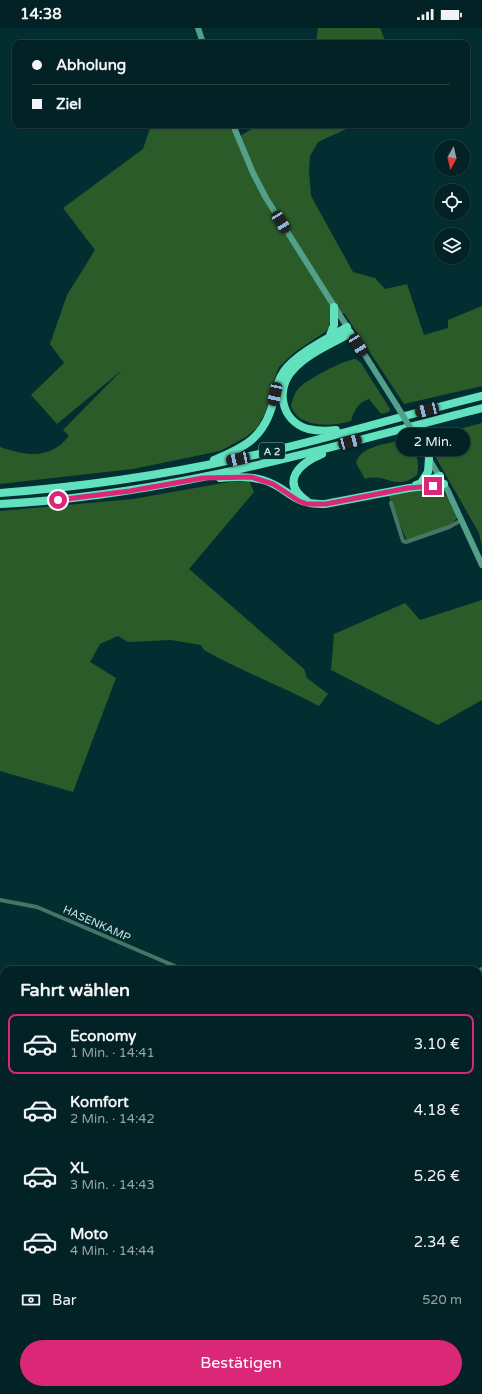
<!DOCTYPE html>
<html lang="de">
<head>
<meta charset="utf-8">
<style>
  :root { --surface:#022225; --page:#0c2a2d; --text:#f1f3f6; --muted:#96a4a7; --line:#233f42; --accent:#db2777 }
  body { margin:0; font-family:"Varela Round",sans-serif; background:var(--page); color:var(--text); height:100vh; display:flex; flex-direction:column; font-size:15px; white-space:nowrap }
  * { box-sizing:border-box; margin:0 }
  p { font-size:13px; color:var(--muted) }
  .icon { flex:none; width:22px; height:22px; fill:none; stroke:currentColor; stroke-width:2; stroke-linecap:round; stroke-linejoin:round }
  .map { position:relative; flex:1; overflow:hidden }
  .details { position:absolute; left:0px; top:938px; width:482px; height:428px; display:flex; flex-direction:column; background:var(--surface); border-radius:12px 12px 0 0; box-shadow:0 1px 3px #0004,0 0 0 1px var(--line) }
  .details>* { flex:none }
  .hud { position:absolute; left:12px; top:12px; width:458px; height:88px; border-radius:8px; box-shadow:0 1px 3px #0004,0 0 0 1px var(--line); display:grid; align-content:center; height:88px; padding:0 20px; background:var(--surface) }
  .needle { width:26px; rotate:188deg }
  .fabs { position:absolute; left:434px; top:112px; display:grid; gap:8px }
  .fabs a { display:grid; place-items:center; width:36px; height:36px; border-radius:50%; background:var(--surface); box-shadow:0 1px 3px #0004,0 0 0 1px var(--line); font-size:20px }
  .end { position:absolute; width:18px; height:18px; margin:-9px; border:5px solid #db2777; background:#fff; box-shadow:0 0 0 2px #fff }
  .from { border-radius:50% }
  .bubble { position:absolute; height:28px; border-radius:14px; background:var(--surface); box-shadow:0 1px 3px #0004,0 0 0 1px var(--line); font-size:13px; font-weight:600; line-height:28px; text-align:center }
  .car { position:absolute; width:12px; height:24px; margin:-12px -6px; border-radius:5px; box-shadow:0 0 3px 1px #0007; background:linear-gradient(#222 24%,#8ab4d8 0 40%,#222 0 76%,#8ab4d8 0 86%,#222 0) }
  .hud b { display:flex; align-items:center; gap:14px; height:38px; font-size:15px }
  .hud b+b { border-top:1px solid var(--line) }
  .hud i { width:10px; height:10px; background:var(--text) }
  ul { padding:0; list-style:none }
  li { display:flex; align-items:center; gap:12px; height:60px; margin:0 8px 6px; padding:0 12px; border:2px solid transparent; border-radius:8px }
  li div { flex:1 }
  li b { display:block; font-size:15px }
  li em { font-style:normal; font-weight:600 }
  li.current { border-color:var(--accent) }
  li>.icon { width:36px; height:36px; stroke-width:1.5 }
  h2 { padding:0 20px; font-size:18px; line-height:48px }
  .pay { display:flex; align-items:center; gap:10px; height:44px; padding:0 20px; font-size:15px }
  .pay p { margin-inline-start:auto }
  .cta { display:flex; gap:8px; margin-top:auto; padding:8px 20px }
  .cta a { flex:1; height:46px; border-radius:24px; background:var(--accent); color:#fff; font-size:16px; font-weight:600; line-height:46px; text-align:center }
  .status { display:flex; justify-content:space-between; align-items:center; height:28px; padding:0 20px; background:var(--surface); direction:ltr }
  .status svg { height:11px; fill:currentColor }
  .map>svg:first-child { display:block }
</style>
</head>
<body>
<div class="status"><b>14:38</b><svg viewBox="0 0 49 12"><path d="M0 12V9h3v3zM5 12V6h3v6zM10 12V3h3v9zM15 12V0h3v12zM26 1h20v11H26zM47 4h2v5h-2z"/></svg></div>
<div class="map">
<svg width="482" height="1366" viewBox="0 0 482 1366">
  <rect width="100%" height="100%" fill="#032e31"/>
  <path fill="#2b5b28" d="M318,0H380L386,15H316Z
    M151,97H230L237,110L258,97H355L318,114L310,128L309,142L311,168L353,244L375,250L385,261L407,256L424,307L448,300V292L482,278V358L404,376L344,285L329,295V300L325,304L295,324L279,339L272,357L266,383L257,400L246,409L220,423L133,441L0,456V419C27,428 50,432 69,408L63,402L122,342L57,396L31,367L64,335L50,316L67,267L95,222L63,180L143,121Z
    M356,331L361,335L390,381L389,384L381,386L369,371C358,374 354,383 351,393C335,398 312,399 298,389C295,386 293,382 291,378C292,372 294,366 298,361C304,353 345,331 356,331Z
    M482,395V519L479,505L423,407L433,405L442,408L444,405Z
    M402,412L410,415C416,426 420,434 417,447C396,464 386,444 365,451L356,435C360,418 387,416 402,412Z
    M249,453L254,464L189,541L304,641L307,650L328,666L319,678C281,658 241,643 204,622L201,617L171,612L128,614L118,608L100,616L90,634L116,650L73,764L0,743V483L133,471L229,454Z
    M432,460C445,460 455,479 457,490L452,496L410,512L406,511L388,467Z
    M482,572V672L438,697L331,642L334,606L405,575L420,592Z
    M478,1043L482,1045V1089L478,1086Z"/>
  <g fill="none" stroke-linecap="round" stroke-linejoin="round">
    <path stroke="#467566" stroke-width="4" d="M391,475L403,513L406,514L449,499L462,492
      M0,872L37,879L184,942
      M478,943L482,941
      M0,1034H4
      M0,1070L4,1067
      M478,1095L482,1098
      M0,1233H4
      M478,1305L482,1306
      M284,1366V1362"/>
    <path stroke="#53a08a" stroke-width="6" d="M198,0L203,15
      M233,97L253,145L266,170L397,378
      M416,409L448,463L482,537
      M0,986L4,991
      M4,1144V1167
      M104,1362L106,1366"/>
    <path stroke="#61e1be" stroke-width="8" d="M329,310L334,297V279
      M336,402C327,403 317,403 308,401C281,393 275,361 293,342C308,325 332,316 350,305
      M214,432C246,419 264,409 273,375C276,363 277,353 284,343C297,325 327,311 347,299
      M220,450C234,449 249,448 263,452C290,460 291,477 325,476L409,460L444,456
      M421,455L428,444L429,430
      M416,457L440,448
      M0,465C80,459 158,448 236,431C319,414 400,388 482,368
      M307,473C279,454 300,435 322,426
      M0,476C165,468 323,421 482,380"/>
    <path stroke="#53a08a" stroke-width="6" d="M397,378L416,409"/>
  </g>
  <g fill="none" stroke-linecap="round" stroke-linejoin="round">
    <path stroke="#db2777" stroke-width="5" d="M58,472L130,463L203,450L251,449L273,456L299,473L307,476H326L408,460L433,458"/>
  </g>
  <g text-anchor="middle" stroke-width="3" stroke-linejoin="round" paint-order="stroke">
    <rect fill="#032e31" stroke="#8fabad" stroke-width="1" x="259" y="415" width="26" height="16" rx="3"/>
    <g font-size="10" font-weight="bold" fill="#cbe0e2">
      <text x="272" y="427">A 2</text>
    </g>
    <g font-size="11" fill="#cbe0e2" stroke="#032e31">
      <text transform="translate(97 895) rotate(24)" y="4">HASENKAMP</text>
    </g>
  </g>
</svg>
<div class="fabs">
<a><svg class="needle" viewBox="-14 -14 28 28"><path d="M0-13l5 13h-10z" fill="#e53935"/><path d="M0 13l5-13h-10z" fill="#96a4a7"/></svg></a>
<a><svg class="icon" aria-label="locate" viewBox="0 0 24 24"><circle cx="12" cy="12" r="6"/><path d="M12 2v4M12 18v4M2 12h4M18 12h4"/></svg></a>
<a><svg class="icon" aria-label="layers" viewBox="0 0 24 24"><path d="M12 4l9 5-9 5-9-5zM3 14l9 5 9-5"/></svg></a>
</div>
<i class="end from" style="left:58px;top:472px"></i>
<i class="end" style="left:433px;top:458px"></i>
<div class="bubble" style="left:396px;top:400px;width:74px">2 Min.</div>
<i class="car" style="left:281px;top:194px;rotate:148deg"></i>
<i class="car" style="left:358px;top:317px;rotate:148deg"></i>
<i class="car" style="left:275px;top:366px;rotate:192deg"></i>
<i class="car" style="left:427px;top:382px;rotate:256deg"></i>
<i class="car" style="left:350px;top:414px;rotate:75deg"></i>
<i class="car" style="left:238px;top:431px;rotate:258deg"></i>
<div class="hud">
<b><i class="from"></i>Abholung</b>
<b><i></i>Ziel</b>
</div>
<section class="details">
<h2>Fahrt wählen</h2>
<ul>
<li class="current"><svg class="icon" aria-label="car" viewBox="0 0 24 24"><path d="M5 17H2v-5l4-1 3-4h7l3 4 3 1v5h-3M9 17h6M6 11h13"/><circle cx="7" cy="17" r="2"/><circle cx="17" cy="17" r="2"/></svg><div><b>Economy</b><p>1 Min. · 14:41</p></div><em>3.10 €</em></li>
<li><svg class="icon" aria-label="car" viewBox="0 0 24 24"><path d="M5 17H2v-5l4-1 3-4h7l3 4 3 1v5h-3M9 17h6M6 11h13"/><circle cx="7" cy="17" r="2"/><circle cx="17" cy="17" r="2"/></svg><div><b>Komfort</b><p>2 Min. · 14:42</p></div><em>4.18 €</em></li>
<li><svg class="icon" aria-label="car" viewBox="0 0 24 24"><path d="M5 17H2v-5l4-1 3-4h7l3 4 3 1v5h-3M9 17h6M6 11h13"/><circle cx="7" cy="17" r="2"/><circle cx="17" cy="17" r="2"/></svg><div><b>XL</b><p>3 Min. · 14:43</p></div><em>5.26 €</em></li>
<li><svg class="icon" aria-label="car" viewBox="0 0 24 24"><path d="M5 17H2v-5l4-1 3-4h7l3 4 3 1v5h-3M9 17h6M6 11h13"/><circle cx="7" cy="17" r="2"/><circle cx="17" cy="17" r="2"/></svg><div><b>Moto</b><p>4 Min. · 14:44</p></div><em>2.34 €</em></li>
</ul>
<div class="pay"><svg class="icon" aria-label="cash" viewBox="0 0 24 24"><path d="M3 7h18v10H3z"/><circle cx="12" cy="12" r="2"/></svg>Bar<p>520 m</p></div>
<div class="cta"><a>Bestätigen</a></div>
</section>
</div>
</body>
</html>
